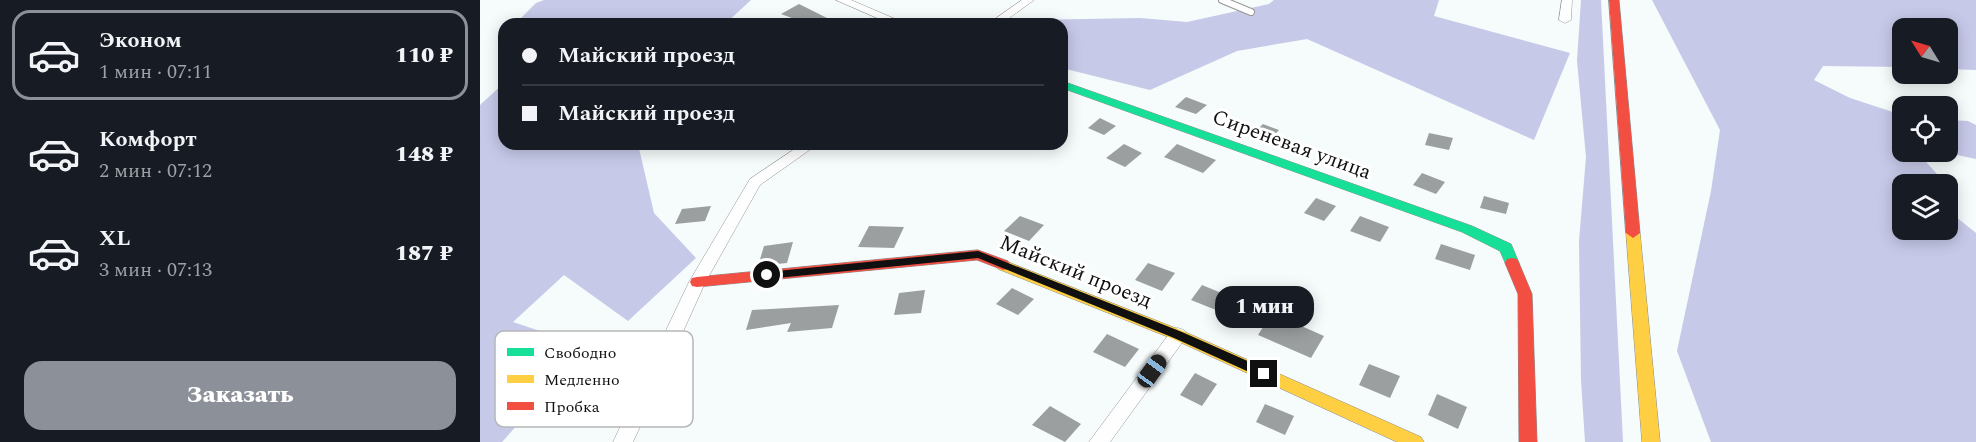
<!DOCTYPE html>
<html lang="ru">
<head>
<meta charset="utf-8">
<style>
  :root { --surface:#171b24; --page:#20242c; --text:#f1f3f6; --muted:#9ea1a6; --line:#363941; --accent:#8c9099 }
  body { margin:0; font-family:Spectral,serif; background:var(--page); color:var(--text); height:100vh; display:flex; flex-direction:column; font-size:22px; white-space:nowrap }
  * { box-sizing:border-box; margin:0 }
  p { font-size:20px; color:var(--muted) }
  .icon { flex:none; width:33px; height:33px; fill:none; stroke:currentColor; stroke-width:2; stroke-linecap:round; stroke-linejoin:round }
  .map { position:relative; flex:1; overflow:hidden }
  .details { display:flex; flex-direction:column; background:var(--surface); width:480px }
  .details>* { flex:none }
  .guide { position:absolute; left:18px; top:18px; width:570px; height:132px; border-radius:18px; box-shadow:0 3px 15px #0003; display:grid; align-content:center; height:132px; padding:0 24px; background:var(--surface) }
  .needle { width:39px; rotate:307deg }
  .tools { position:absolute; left:1412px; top:18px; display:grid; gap:12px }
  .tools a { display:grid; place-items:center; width:66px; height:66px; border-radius:12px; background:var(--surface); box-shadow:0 3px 15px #0003; font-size:30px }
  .end { position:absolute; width:27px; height:27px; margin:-14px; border:8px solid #101010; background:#fff; box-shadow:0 0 0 3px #fff }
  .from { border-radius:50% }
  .bubble { position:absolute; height:42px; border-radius:18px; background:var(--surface); box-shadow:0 3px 15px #0003; font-size:20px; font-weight:800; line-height:42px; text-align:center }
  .car { position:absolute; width:18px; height:36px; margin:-18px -9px; border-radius:8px; box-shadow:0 0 4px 2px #0007; background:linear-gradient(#222 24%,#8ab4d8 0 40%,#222 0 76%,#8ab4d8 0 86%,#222 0) }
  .guide b { display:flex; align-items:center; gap:21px; height:57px; font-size:22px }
  .guide b+b { border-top:2px solid var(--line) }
  .guide i { width:15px; height:15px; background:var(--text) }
  ul { padding:10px 0 0; list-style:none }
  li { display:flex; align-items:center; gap:18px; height:90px; margin:0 12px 9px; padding:0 12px; border:3px solid transparent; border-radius:18px }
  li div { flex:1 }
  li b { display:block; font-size:22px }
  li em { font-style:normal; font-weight:800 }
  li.active { border-color:var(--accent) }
  li>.icon { width:54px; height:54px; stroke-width:1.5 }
  .primary-button { display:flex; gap:12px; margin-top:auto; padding:12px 24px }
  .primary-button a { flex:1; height:69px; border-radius:18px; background:var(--accent); color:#fff; font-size:24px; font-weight:800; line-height:69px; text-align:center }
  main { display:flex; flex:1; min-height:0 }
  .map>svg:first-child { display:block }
</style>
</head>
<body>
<main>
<section class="details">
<ul>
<li class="active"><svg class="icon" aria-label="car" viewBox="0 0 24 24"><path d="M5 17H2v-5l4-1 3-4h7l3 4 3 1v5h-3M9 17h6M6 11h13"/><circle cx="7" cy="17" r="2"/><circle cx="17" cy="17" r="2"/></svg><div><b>Эконом</b><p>1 мин · 07:11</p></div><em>110 ₽</em></li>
<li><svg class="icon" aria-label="car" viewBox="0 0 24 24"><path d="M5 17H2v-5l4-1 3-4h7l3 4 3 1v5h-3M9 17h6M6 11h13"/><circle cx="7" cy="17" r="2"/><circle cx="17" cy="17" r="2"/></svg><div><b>Комфорт</b><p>2 мин · 07:12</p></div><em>148 ₽</em></li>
<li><svg class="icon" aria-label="car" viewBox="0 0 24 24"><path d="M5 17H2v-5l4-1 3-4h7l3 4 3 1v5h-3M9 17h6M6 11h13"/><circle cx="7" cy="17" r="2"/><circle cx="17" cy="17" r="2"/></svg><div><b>XL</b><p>3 мин · 07:13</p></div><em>187 ₽</em></li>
</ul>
<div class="primary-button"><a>Заказать</a></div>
</section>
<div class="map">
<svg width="1496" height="442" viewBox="0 0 1496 442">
  <rect width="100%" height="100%" fill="#f6fbfc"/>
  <path fill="#c6c9e8" d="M64,0H271L245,24H35L56,3Z
    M794,0H959L954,16L1090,53L1054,140L827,39L757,51L670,90L582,68V24H540L548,20L660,18L707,22L789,4Z
    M1101,0H1121L1143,442H1105L1101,380L1099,241L1106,157L1097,61Z
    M1172,0H1496V70L1467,69V28H1422V67L1343,66L1334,80L1370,98L1422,115V152H1444L1438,153L1466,184H1422V230H1467V190L1471,213L1496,233V442H1231L1197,351L1231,191L1240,130Z
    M24,83V144H158L174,213L216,258L148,321L84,275L33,322L108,347L22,442H0V105Z
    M1467,120L1488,121L1496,125V159L1463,152H1467Z"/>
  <path fill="#9b9fa0" d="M319,4L359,24H328L301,14Z
    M706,97L727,105L716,114L695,107Z
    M620,118L636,126L624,135L608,128Z
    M783,124L799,130L790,140L773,134Z
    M949,133L973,138L969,150L945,145Z
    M644,144L662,153L645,167L626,158Z
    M697,144L736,160L723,173L684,157Z
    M942,173L965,182L956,194L933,185Z
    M1004,196L1029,203L1026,214L1000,208Z
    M836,198L856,206L844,221L824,213Z
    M231,206L225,221L195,224L202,209Z
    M540,216L564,225L549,241L524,231Z
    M880,216L909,227L900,242L870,231Z
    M389,226L424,227L414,248L378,247Z
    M313,242L307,263L278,266L284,246Z
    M961,244L995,255L990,270L955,259Z
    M668,263L695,273L682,291L655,280Z
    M722,285L756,299L746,314L711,300Z
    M532,288L554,299L538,315L516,304Z
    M445,290L441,313L414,315L419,293Z
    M359,305L352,328L307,332L311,323L266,330L272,310Z
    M792,313L844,336L831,358L778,335Z
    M627,334L659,349L645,367L613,352Z
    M889,364L920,376L910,398L879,385Z
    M715,373L737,384L722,406L700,395Z
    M957,394L987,407L978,429L948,415Z
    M785,404L814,416L805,435L776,422Z
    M570,406L601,424L585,442L552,425Z"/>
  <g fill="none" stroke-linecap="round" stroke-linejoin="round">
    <defs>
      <path id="lane" d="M742,0L771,12"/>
      <path id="street" d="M356,0H371L427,24H411Z
        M542,0H554L521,24H508Z
        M1082,0H1092L1091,20L1085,23L1079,20Z
        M322,144H338L280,185L225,283L153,442H133L209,282L270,179Z
        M698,328L704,330L707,335L704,340L630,442H609L692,330Z"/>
      <path id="fast" d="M582,81L992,226L1031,244L1039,263L1037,267H1027L1020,251L982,232L582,88Z"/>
      <path id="slow" d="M1153,228L1160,233L1180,442H1162L1146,233Z
        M523,260L703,331L941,437L944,442H917L693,339L518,269L516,265L518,261Z"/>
      <path id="jam" d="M1129,0H1139L1160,233L1153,238L1146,233Z
        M498,250L528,261L530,265L528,269L523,270L497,260L217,287L212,286L210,282L212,278L217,277Z
        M1032,258L1037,259L1039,263L1052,294L1057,442H1039L1038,294L1025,263L1027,259Z"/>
    </defs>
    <use href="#lane" stroke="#949696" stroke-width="8"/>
    <use href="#street" stroke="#949696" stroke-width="1"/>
    <use href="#fast" stroke="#8a8c8d" stroke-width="1"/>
    <use href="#slow" stroke="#8a8c8d" stroke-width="1"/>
    <use href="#jam" stroke="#8a8c8d" stroke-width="1"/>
    <use href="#lane" stroke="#fefeff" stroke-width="6"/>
    <use href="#street" fill="#fefeff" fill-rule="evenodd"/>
    <use href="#fast" fill="#16e098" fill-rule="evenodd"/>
    <use href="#slow" fill="#ffcf43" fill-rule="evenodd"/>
    <use href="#jam" fill="#f24e42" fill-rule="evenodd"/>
  </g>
  <path fill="#101010" d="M498,251L702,332L788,370L790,374L788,377H780L694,338L498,258L287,279L282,275L287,272Z"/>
  <g text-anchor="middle" stroke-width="6" stroke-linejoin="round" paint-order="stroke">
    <g font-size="21" fill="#101010" stroke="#fff">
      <text transform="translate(812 144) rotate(20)" y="7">Сиреневая улица</text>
      <text transform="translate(596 271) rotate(22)" y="7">Майский проезд</text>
    </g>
  </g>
  <rect x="15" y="331" width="198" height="96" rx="9" fill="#fff" stroke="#b7b7b7" stroke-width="1.5"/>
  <rect x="27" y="348" width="27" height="8" fill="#16e098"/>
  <rect x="27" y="375" width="27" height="8" fill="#ffcf43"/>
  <rect x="27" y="402" width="27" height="8" fill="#f24e42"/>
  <g font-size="16" fill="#101010">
    <text x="64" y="358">Свободно</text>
    <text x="64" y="385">Медленно</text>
    <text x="64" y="412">Пробка</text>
  </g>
</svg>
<div class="tools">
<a><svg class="needle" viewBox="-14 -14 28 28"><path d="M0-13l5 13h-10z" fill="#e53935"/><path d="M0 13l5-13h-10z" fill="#9ea1a6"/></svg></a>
<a><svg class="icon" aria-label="locate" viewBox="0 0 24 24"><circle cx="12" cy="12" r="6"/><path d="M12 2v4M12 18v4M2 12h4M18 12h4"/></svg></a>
<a><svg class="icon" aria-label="layers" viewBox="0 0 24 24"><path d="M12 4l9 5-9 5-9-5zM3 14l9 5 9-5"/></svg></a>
</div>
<i class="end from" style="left:287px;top:275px"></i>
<i class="end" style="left:784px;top:374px"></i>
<div class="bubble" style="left:735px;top:286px;width:99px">1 мин</div>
<i class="car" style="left:672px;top:371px;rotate:36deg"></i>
<div class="guide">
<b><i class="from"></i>Майский проезд</b>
<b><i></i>Майский проезд</b>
</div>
</div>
</main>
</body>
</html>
